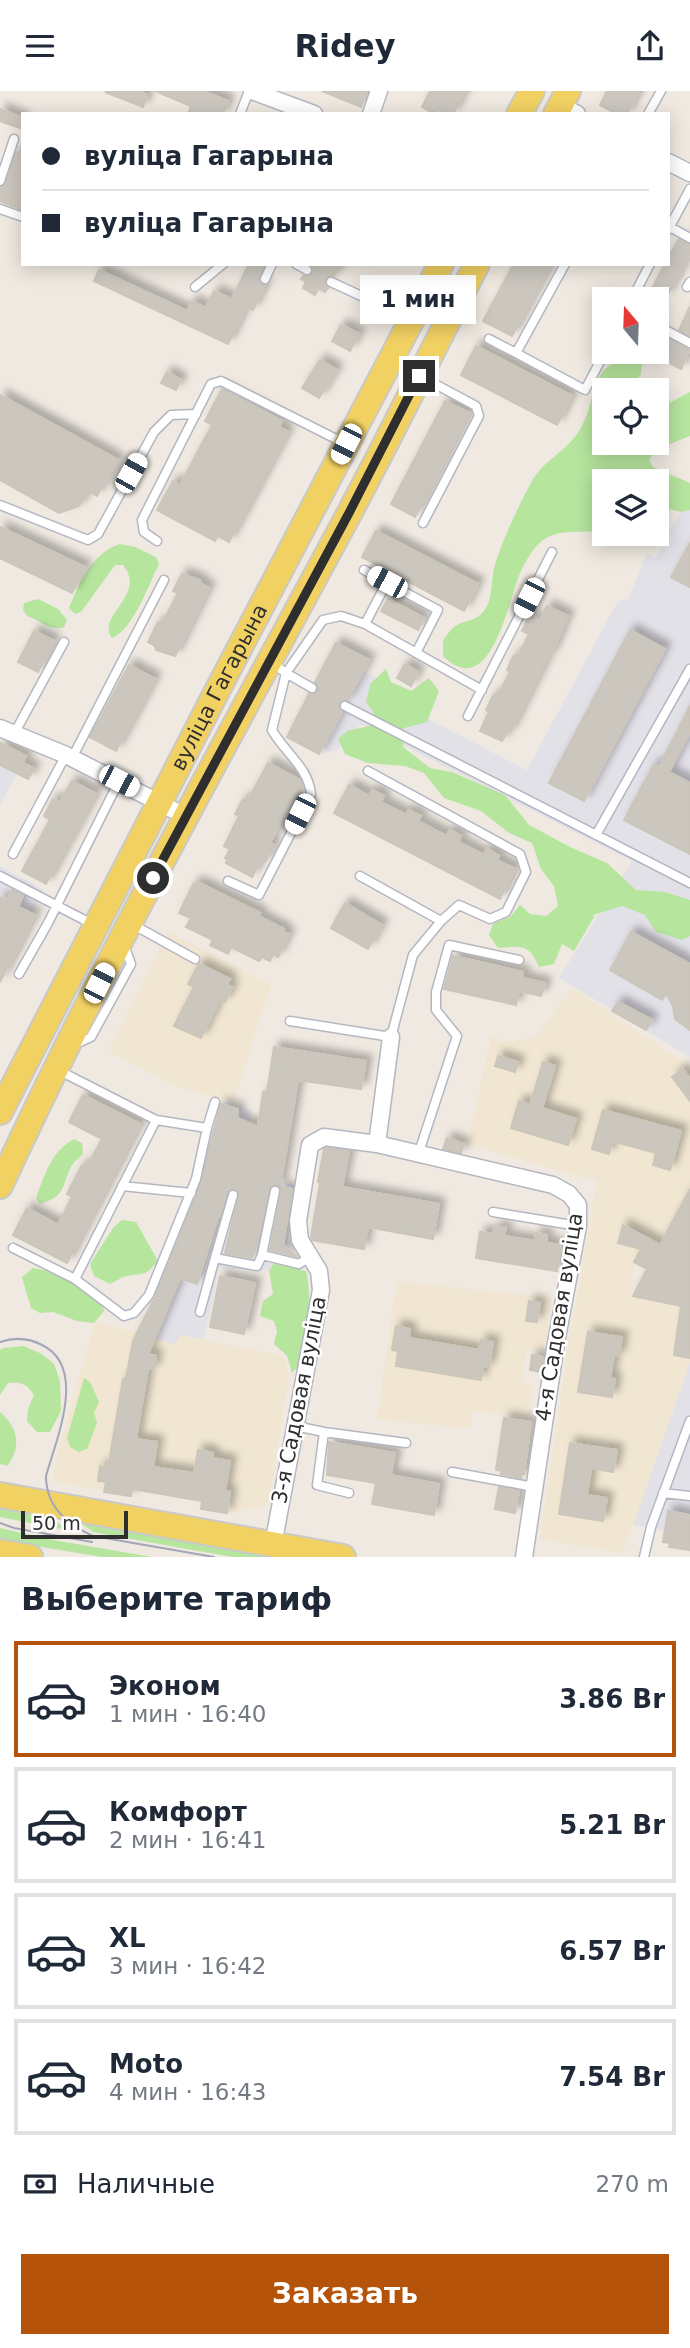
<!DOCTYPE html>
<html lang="ru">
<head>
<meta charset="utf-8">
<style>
  :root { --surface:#fff; --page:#f6f6f7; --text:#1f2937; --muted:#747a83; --line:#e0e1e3; --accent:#b45309 }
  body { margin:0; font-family:"DejaVu Sans",sans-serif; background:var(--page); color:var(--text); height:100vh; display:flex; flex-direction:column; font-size:26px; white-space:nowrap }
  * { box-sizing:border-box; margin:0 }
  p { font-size:23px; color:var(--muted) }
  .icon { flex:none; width:38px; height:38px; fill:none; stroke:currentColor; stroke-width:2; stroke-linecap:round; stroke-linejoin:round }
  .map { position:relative; height:1466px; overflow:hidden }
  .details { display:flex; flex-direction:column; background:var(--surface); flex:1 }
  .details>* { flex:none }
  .guide { position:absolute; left:21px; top:21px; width:649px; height:154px; border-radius:0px; box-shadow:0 4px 18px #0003; display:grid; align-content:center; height:154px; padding:0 21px; background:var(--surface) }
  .needle { width:46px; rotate:341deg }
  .fabs { position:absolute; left:592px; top:196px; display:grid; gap:14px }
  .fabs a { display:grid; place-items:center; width:77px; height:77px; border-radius:0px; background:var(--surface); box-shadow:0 4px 18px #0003; font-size:35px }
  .scale { position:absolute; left:21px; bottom:18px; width:107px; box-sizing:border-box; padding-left:7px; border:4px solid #2e2e2e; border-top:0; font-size:19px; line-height:24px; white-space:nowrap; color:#2e2e2e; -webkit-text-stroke:5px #fff; paint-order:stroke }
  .end { position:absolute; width:32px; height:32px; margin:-16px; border:9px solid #2e2e2e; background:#fff; box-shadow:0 0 0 4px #fff }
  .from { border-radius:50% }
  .bubble { position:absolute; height:49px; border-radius:0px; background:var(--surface); box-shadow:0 4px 18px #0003; font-size:23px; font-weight:700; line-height:49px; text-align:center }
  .car { position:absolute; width:21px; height:42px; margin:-21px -10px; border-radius:9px; box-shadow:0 0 5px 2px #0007; background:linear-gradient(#fff 24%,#345 0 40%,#fff 0 76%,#345 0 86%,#fff 0) }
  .guide b { display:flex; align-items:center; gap:24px; height:66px; font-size:26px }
  .guide b+b { border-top:2px solid var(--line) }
  .guide i { width:18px; height:18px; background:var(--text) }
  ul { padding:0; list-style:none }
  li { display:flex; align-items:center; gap:21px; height:116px; margin:0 14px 10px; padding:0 7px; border:4px solid var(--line); border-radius:0px }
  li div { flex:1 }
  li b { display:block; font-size:26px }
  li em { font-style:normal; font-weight:700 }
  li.selected { border-color:var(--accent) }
  li>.icon { width:63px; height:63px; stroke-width:1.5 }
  h2 { padding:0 21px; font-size:32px; line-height:84px }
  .pay { display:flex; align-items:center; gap:18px; height:77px; padding:0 21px; font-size:26px }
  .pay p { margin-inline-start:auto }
  .primary-button { display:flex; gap:14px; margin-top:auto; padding:14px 21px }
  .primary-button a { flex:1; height:80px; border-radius:0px; background:var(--accent); color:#fff; font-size:28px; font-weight:700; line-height:80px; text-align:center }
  header { display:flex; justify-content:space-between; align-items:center; height:91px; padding:0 21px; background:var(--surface); font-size:32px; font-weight:700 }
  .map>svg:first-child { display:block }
</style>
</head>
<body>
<header><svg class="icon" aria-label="menu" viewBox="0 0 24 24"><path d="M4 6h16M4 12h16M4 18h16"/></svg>Ridey<svg class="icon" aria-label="share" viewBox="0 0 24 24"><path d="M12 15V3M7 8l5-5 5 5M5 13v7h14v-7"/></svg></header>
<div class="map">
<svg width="690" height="1466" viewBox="0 0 690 1466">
  <defs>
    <filter id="shadow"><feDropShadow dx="6" dy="-6" stdDeviation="3.5" flood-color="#0004"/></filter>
  </defs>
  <rect width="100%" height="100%" fill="#efe9e1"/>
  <path fill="#e3e1e8" d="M690,402V966L559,887L632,770L361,633L337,659L319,663L363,580L420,608L416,622L527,679L618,510L628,508L647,463L656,467Z
    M0,652L26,665L0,714Z
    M0,775L44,799L31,822L35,825L0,891Z
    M220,1010L251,1019L244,1080L296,1094L287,1154L299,1163L300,1179L274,1172L269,1180L219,1177L204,1249L181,1244L176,1254L139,1243L183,1136Z
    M690,1271V1459L669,1456V1452L663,1451L664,1440L633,1434Z"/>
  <path fill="#f0e6d1" d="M168,841L271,894L233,1011L174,995L108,959Z
    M573,898L690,975V1098L660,1154L647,1147L646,1149L634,1171L630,1204L681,1218L674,1264L690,1267V1271L633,1434L621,1462L540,1448L567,1261L597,1090L467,1053L492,943L501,951L534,947Z
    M397,1190L552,1207L544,1259L527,1257L521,1290L533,1294L529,1326L472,1321L470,1337L377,1329Z
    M95,1230L175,1254L180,1244L284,1265L289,1283L269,1414L227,1422L201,1418V1409L132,1398L131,1405L54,1391L53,1381Z"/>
  <path fill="#b6e59e" d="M634,267L642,273L641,283L630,299H604V352H656V319L690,301V345L657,358L649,369L653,376L690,392V419L681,421L656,415V390H604V439C584,443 565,437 546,447C534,454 525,471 520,482C508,510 491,612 443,565V549C446,546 449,540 453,537C464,527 478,533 487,515C493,502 491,487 495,473C504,446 518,416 532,390C543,370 567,360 579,340C600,307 586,271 634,267Z
    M120,453L135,456L156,466L159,473C149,493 133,539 112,547C95,525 148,504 123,474H115L81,521L75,523L69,517C79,492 93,461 120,453Z
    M38,508L58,518L67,529L64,536C50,541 40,529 27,525L23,519L24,512Z
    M386,578L391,591L411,600L429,587L439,600L427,631L404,637L403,656L430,677L452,681L505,704L529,734L572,757L607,772L636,799L665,801L690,809V845L682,849L656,841L645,824L622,815L593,824L594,826L574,860L562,853L554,873L539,876C529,853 522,855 498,857L489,844L493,833L511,825L520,814L530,823L546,825L558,815L554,795L541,778L532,752L509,742L481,720L444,707L424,682L405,675L368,672L345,663L338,648L347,640L369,635L374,622L366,611L370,593Z
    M74,1048L82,1052L83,1063C79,1067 73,1071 71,1076C61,1095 67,1105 40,1113L36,1107C45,1083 51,1061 74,1048Z
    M122,1129L136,1131L158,1170C143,1187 146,1181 127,1185C121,1186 115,1191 110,1193L94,1185L90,1173L113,1137Z
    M274,1172L306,1180C311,1197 311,1253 303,1269C302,1273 295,1278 292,1282L287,1265L274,1253L277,1240L274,1230L260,1225L263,1210L273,1203L269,1180Z
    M33,1177L61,1183L102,1211L104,1220L94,1232L77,1230L53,1221L40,1222L31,1217L22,1186Z
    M24,1255L42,1263L54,1273L60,1290L61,1320L50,1341H37L27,1330L28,1318L34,1304C27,1293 21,1290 8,1292L0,1304V1259L3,1257Z
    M84,1287L90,1291L99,1311L94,1322L97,1332L87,1358L79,1361L70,1356L67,1347Z
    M0,1321C18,1336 22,1357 7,1375L0,1373Z
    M0,1418L54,1428L66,1439L0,1426Z
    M76,1429L285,1466H233L181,1457L93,1441Z
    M0,1437L53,1449L152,1466H102L0,1449Z"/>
  <path fill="#cbc7bf" stroke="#cbc5ba" stroke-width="2" filter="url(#shadow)" d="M139,0L147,4L143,16L105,1Z
    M155,0H203L228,10L223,23H188L191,15Z
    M322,0H367L361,16Z
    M430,0H465L453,23L438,19L435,23L422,16Z
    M607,0H639L627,23H617L600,14Z
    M0,18L23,27V38L0,30Z
    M16,61L23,64V119L0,110V96L6,92Z
    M679,148L690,153V163L667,205L652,197L665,173H668V167Z
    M249,173H265L258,188L260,192L265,194L253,219L246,216L228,253L94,190L99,179L187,220L192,210L206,217L214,200L232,208Z
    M310,173H340L334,185L325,188V192L328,197L325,201L318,197L315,204L303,197L306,191L301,188L303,185H310L313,182Z
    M514,173H551L512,245L483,230Z
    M690,216V245L679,239Z
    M341,234L359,243L350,260L332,250Z
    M656,242L690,258L681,278L656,265Z
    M476,255L572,305L557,334L461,284Z
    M320,269L337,279L319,307L302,297Z
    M167,281L181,289L176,299L161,292Z
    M222,298L282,330L279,336L288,341L229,451L218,445L215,450L157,419L173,390L180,394L212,334L205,330Z
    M0,304L118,369L97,405L88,400L79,415L59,422L0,389Z
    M445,310L469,322L415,426L391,413Z
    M0,436L85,476L72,502L0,467Z
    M376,440L478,493L464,520L362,466Z
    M690,452V496L671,486Z
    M182,483L200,489L201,493L209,497L175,565L156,559L155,555L148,551L158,531L162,533L178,502L173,500Z
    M388,508L424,527L418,539L381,520Z
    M547,515L568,525L552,563L550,562L510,641L508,639L502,650L480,640L489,621L486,619L494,603L498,605L510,581L507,579L514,564L518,566L529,543L522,540L527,530L531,532L534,526L540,529Z
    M630,539L665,558L584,710L549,692Z
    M34,540L54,550L38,581L18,571Z
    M336,552L369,569L348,609L340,611L339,616L342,621L319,663L287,646L309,603H315L318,600L315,591Z
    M405,573L418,581L411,595L397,587Z
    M129,574L155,588L116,660L90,646Z
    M690,615V641L669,681L690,692V763L624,729L654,673L659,676Z
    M0,652L26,665L23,672L34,678L28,688L0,674Z
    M268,672L300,689L302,693L292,710L297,713L288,730L283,727L270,752L274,754L265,771L261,769L252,786L226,772L227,768L225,767L230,758L224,755L239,725L235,723L243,708L247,711Z
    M72,690L96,703L46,793L22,780L50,729L44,725L53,708L60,711Z
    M349,694L369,705L372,699L384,705L381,711L406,724L409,719L421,725L418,730L446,745L450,739L461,745L458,751L484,764L487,758L499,765L497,769L515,778L500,808L334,722Z
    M194,792L200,794V792L260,822L258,825L284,838L283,841L289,843L278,866L273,863L270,870L262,866L259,870L231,856L228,863L210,854L213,849L186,836L191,827L179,822Z
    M12,799L23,804L18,816L35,824L0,891V806L7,810Z
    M345,812L382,834L368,858L331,837Z
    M631,841L690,873V939L675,928L673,915L666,902L662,909L610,879Z
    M453,865L523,881L522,887L545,892L541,905L519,900L516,914L444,898Z
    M199,873L230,888L227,894L232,896L225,911L220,908L201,947L174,935L194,896L188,893Z
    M618,911L652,929L646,939L612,920Z
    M274,956L366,970L361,998L298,989L280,1096L274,1094L269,1098L256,1158L254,1157L252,1167L225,1162L239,1105L237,1099L231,1098L227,1102L220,1126H218L197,1193L180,1187L148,1263L156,1265L154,1278L148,1277L136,1348L157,1351L153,1376L194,1382L198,1359L213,1362L212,1367L230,1370L225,1400L230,1401L227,1422L201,1418L202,1410L132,1398L131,1405L104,1401L106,1391L98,1390L100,1375L108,1377L123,1288H126L133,1250L155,1206L197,1103L221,1013L238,1018L237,1027L258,1036L263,1001H267Z
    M498,965L518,971L515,981L495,975Z
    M543,971L555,975L542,1017L576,1028L568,1054L511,1037L519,1010L530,1014Z
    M683,978L690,988V1010L672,986Z
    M83,1004L140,1033L67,1172L13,1144L27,1117L58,1134L72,1106L67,1103L82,1074L87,1076L102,1048L69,1031Z
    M603,1019L681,1040L670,1079L653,1074L656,1062L612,1050L609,1063L592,1058Z
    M447,1047L464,1053L461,1062L443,1058Z
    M326,1057L349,1060L342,1096L439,1113L433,1148L368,1136L364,1158L312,1149L311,1146L320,1092L318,1091L324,1058Z
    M280,1096L292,1098L283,1155L298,1166L270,1159L281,1101Z
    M690,1098V1267L674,1264L681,1215L633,1205L647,1178L634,1171L641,1158L618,1152L623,1134L660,1154Z
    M495,1136L506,1137L504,1145L535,1150L536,1142L547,1144L546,1152L561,1154L557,1180L476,1167L480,1141L493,1143Z
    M220,1185L255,1192L244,1243L210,1236Z
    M529,1210L540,1212L537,1231L526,1230Z
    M396,1235L410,1238L409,1247L479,1259L481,1249L493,1251L489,1276L483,1275L481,1289L396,1275L398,1260L392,1259Z
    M588,1241L622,1246L619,1265L614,1264L610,1287L615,1288L612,1306L578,1301Z
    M532,1264L543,1266L541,1281L530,1279Z
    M504,1327L531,1331L524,1383H522L521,1387L501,1383L502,1380L496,1379Z
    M329,1351L395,1362L391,1384L439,1393L434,1424L372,1413L376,1392L327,1384Z
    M570,1352L617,1359L613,1381L591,1377L587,1404L607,1407L603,1430L559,1423Z
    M499,1396L519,1400L515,1422L495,1418Z
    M668,1420L690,1424V1459L669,1456L670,1452L663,1451Z"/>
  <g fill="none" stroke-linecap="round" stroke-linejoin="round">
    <defs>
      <path id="lane" d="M240,23L249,0
        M648,23L661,0
        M0,90L14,48
        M0,118L23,126
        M670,136L690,147
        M668,139L690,98
        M296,173L307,179
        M565,173L516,262L585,299L605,261
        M265,188L272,173
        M331,191L409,227
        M195,196L223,173
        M687,196L690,191
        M632,208L650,173
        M656,234L690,252
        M489,248L516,262
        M422,286L476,315L479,325L423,432
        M0,414L88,449L98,443L154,341L171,324L196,323
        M157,450L144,441L142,429L211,293L221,290L344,352
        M364,479L438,519L416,562
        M365,533L387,491
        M312,597L286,582L323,529L341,525L365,533L482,599
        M345,615L690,792
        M468,625L552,461
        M14,643L64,551
        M72,667L164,489
        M368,680L520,763L526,781L506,821L490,828L459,814L441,830
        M596,744L690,578
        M13,763L66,664
        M0,785L94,834
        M228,790L259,804L311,703C308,676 285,662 272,639L286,582L271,571
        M132,833L195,868
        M19,883L48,832L119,690
        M290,930L391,946L413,864L441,830L360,785
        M76,953L91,946L131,873L124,854
        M207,1037L215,1011
        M418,1064L457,945L436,919V901L449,854L519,869
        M122,1095L191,1102
        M233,1104L215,1167L257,1175L262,1164L299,1173L311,1165
        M493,1121L578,1135
        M13,1157L75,1188L156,1029L58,979
        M262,1164L275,1100
        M75,1188L124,1225L134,1222L149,1204L196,1088L207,1037L156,1029
        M200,1221L215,1167
        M295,1335L324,1341L317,1394L349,1402
        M324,1341L406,1352
        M452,1381L534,1396
        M663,1402L690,1405
        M644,1466L651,1436L690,1330"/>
      <path id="street" d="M252,0L314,23
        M561,15L577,23
        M371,23L379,0
        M668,71L690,82
        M0,637L66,664L185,725
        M377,1053L553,1094L569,1103L578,1114V1135L556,1252L524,1466
        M273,1454L321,1199L319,1180L300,1149L298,1130L310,1054L324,1046L377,1053L391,946"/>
      <g id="primary">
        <path d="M519,23L532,0"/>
        <path d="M556,23L568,0"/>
        <path id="s1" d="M0,1021L217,600L441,173"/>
        <path d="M0,1095C106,865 230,645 349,423C393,340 434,256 477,173"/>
        <path d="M0,1404L343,1466"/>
        <path d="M0,1461L30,1466"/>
      </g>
    </defs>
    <use href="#lane" stroke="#b4b7c1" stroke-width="11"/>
    <use href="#street" stroke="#b4b7c1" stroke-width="19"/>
    <use href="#primary" stroke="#c9c9c9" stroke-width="28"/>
    <use href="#lane" stroke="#fff" stroke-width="8"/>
    <use href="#street" stroke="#fff" stroke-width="16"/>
    <use href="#primary" stroke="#f2d163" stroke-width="24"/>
    <path stroke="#a3a6b8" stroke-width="2" d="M0,1251C15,1246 29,1247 42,1254C88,1276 56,1349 46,1385C46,1416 67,1433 93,1445L214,1466
      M0,1432L14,1437L92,1451"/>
  </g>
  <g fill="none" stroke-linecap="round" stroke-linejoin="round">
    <path stroke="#2e2e2e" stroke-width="9" d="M153,787L349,422L419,285"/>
  </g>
  <g text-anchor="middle" stroke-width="5" stroke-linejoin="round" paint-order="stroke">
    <g font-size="21" fill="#2e2e2e" stroke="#fff">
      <text dy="7" stroke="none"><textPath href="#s1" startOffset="478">вуліца Гагарына</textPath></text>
      <text transform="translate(559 1226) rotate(-81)" y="7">4-я Садовая вуліца</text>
      <text transform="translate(299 1309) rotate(-79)" y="7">3-я Садовая вуліца</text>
    </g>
  </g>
</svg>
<div class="fabs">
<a><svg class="needle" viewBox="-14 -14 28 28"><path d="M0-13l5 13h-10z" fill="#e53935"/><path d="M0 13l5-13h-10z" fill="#747a83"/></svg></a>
<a><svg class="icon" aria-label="locate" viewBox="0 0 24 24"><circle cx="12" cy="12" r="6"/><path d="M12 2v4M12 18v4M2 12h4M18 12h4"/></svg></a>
<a><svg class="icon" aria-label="layers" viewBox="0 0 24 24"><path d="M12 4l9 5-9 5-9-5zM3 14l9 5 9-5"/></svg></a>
</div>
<div class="scale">50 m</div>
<i class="end from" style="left:153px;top:787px"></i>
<i class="end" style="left:419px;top:285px"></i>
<div class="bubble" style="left:360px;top:184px;width:116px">1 мин</div>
<i class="car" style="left:346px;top:353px;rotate:207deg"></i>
<i class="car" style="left:131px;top:382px;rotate:29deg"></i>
<i class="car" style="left:387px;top:491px;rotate:298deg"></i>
<i class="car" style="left:529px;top:507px;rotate:207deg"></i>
<i class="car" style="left:119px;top:690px;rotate:117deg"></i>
<i class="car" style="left:300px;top:723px;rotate:207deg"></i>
<i class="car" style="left:99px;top:892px;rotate:27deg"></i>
<div class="guide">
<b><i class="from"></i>вуліца Гагарына</b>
<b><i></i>вуліца Гагарына</b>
</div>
</div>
<section class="details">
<h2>Выберите тариф</h2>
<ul>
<li class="selected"><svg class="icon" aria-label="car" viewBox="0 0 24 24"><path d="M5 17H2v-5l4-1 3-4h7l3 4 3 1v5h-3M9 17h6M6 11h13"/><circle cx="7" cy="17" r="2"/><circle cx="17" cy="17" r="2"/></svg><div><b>Эконом</b><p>1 мин · 16:40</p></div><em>3.86 Br</em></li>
<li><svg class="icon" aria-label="car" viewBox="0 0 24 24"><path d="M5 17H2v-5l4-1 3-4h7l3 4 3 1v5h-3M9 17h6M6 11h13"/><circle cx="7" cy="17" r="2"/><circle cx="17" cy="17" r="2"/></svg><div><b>Комфорт</b><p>2 мин · 16:41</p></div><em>5.21 Br</em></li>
<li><svg class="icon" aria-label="car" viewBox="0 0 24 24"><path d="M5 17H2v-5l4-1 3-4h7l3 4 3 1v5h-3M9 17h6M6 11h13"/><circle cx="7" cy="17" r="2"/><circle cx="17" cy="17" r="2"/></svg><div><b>XL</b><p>3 мин · 16:42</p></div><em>6.57 Br</em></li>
<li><svg class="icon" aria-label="car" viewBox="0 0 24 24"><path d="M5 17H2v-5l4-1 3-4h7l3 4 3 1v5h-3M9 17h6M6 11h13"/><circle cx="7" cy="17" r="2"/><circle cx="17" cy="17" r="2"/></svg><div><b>Moto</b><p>4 мин · 16:43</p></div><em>7.54 Br</em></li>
</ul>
<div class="pay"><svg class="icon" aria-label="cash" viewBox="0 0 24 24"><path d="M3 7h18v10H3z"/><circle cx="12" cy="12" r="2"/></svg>Наличные<p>270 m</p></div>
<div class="primary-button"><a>Заказать</a></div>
</section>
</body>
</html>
